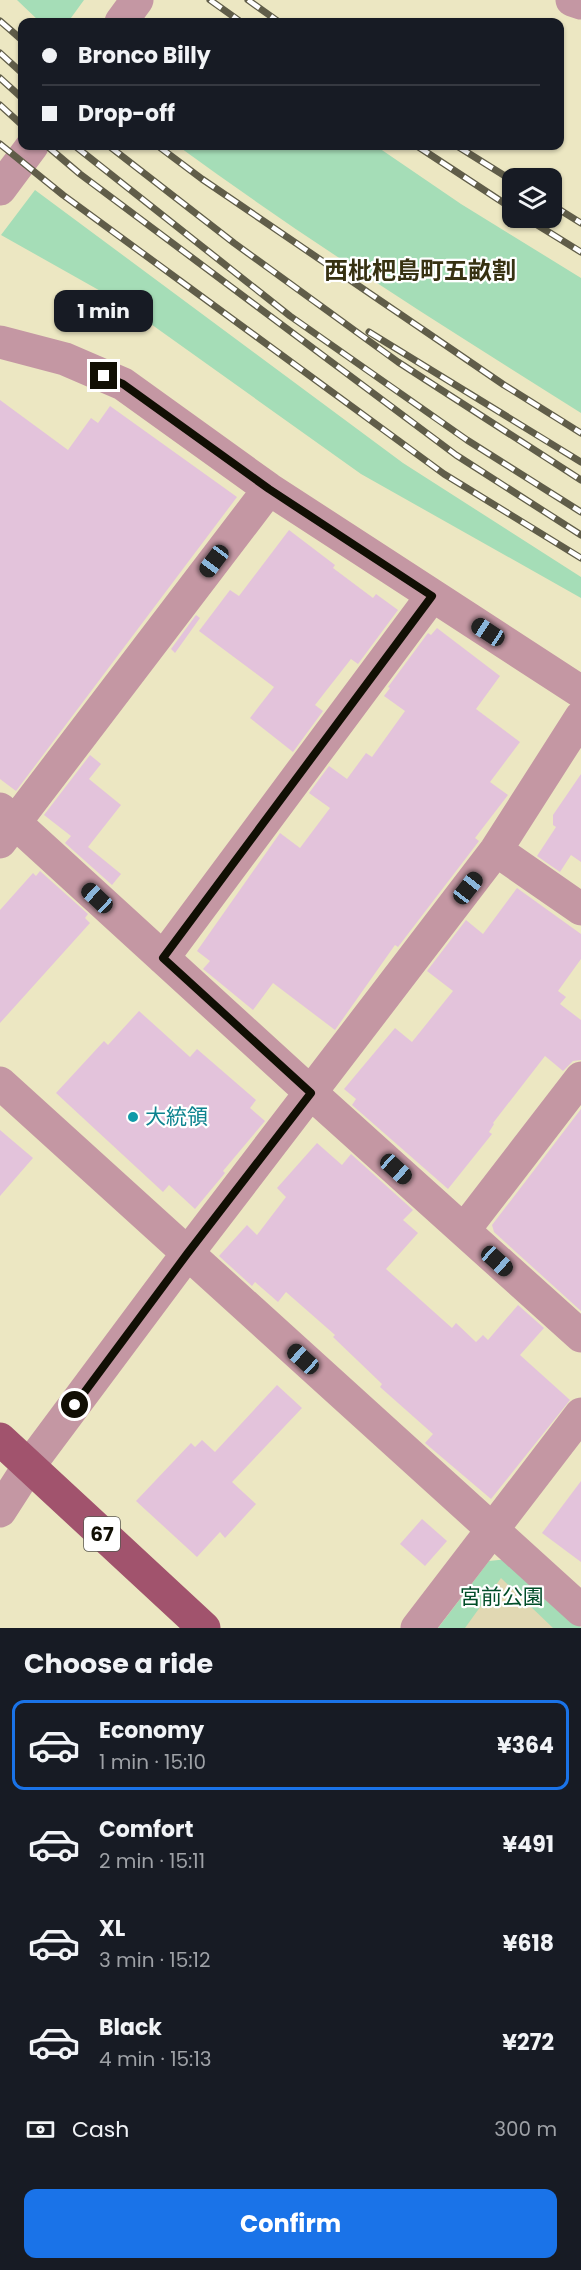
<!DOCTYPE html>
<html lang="en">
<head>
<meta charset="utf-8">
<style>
  :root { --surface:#171b24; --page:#242831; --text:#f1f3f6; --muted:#9ea1a6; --line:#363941; --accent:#1a73e8 }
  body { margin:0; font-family:Poppins,"Noto Sans JP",sans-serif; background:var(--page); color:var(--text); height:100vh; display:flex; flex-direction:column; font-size:22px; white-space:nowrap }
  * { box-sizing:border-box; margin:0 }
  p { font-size:20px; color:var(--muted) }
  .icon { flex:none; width:33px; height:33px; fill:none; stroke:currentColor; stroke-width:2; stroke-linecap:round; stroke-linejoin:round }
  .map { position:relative; height:1628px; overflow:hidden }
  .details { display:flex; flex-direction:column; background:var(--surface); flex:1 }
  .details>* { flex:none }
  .top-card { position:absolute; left:18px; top:18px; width:546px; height:132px; border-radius:12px; box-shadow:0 2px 4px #0004; display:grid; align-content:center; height:132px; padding:0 24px; background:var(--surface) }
  .buttons { position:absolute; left:502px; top:168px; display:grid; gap:12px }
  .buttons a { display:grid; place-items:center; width:60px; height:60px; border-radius:12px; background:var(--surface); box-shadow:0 2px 4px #0004; font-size:30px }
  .end { position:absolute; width:27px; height:27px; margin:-14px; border:8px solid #110f04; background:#fff; box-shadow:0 0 0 3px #fff }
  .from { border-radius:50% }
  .bubble { position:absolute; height:42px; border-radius:12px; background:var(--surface); box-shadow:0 2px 4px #0004; font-size:20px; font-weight:700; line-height:42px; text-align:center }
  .car { position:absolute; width:18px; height:36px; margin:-18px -9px; border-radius:8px; box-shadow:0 0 4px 2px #0007; background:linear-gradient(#222 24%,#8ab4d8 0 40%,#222 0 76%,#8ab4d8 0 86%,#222 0) }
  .top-card b { display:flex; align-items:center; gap:21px; height:57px; font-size:22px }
  .top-card b+b { border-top:2px solid var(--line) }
  .top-card i { width:15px; height:15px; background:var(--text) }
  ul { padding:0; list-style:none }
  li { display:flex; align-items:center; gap:18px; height:90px; margin:0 12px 9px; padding:0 12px; border:3px solid transparent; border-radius:12px }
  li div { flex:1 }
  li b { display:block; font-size:22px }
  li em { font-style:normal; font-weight:700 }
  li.on { border-color:var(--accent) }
  li>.icon { width:54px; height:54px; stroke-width:1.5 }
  h2 { padding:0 24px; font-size:27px; line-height:72px }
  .pay { display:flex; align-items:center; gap:15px; height:66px; padding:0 24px; font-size:22px }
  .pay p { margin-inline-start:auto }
  .action { display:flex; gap:12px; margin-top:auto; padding:12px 24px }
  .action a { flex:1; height:69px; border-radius:12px; background:var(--accent); color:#fff; font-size:24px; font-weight:700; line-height:69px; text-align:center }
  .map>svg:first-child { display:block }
</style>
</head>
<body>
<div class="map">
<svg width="581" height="1628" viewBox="0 0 581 1628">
  <rect width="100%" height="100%" fill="#ece7c2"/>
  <path fill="#a5ddb7" d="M17,0H84L68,22H40Z
    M178,146H376L461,204L581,278V413C444,327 308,241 178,146Z
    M35,190L403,463L581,577V598L361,474L120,302L1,235Z
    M508,1559L581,1627V1628H438L489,1561Z"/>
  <path fill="#e1d8b3" d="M501,1578L553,1628H465Z"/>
  <path fill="#e3c3db" d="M0,400L68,450L91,418L98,423L110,406L237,497L16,791L0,779Z
    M289,530L335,565L333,568L373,598L376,594L398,610L358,664L351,659L315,705L323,711L293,752L250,718L274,687L199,631L230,590L239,596Z
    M196,615L200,618L175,653L171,649Z
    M437,628L500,676L476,709L520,742L490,782L508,795L475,838L479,841L398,947L395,945L335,1030L273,983L253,1010L203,969L210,961L197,951L280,833L300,848L330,808L309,793L329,766L347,779L366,753L372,757L405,711L384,696L390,688L388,687L428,633L431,635Z
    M90,755L101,764L89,779L121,805L88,847L121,874L112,885L65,843L71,836L44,815Z
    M581,774V862L571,855L560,872L537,856L556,827L553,825V815Z
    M40,871L88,914L85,918L90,923L0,1023V910L33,873L36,876Z
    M517,888L581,934V959L558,991L566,997L560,1004L581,1020V1060L573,1061L563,1071L545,1056L493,1123L494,1124L489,1132L492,1134L448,1189L352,1105L356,1099L344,1089L395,1028L412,1042L453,991L427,971L466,920L483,934Z
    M139,1011L190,1057L197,1049L256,1100L250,1108L265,1121L223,1171L225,1173L195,1209L169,1185L163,1192L56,1093L104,1041L108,1045Z
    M581,1109V1311L494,1232L492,1225Z
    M0,1130L33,1158L0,1196Z
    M317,1143L342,1165L351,1154L413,1210L403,1220L418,1233L386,1269L452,1328L456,1323L476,1342L483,1335L488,1340L518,1305L544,1328L520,1355L570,1400L491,1499L425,1443L433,1434L380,1387L382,1384L333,1337L335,1335L286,1292L278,1302L255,1282L252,1286L219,1256L247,1225L257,1235L286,1197L277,1188Z
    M277,1385L302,1408L232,1482L256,1504L225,1538L220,1532L197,1557L136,1501L191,1443L195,1447L202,1440L215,1452Z
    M581,1481V1562L542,1533Z
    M422,1519L447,1541L425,1566L400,1544Z"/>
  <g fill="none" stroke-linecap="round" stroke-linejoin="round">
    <path stroke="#c497a3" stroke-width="33" d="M572,0L581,3
      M121,22L137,0
      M0,189L32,146
      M0,342L65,359L123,384L269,489L581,692
      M0,809L311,1093L581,1336
      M0,842L269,489
      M496,850L581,909
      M163,958L432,596
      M0,1083L581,1610
      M464,1230L581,1078
      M0,1511L29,1466L187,1254L496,850L581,717
      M417,1628L581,1414"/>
    <path stroke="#a1536d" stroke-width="33" d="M0,1439L204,1628"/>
    <defs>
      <path id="rail" d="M210,0L241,22
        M248,0L279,22
        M0,21L22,40
        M0,53L22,73
        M0,78L22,98
        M0,105L22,125
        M0,144L63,195L444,474L581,558
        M47,146L80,174L456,455L581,535
        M75,146L290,316L467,440L581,512
        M109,146L234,243L398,362L581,480
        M158,146L202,179L504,385L581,433
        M417,146L513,209
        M457,146L513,181
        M552,205L581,223
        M526,218L581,252
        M369,332L581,462"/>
    </defs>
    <use href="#rail" stroke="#605d49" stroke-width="7"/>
    <use href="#rail" stroke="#fff" stroke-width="4.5" stroke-dasharray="14" stroke-linecap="butt"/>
  </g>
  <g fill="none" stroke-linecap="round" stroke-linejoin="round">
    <path stroke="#110f04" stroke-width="8" d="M75,1405L187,1254L311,1093L163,958L432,596L269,489L123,384L104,376"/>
  </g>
  <circle fill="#0f9aa8" stroke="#fff" stroke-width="2" cx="133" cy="1117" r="6"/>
  <g text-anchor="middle" stroke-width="4.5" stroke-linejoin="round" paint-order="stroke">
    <rect fill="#fff" stroke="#58574f" stroke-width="1.5" x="84" y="1517" width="36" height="34" rx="4.5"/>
    <g font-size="20" font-weight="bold" fill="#110f04">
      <text x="102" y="1541">67</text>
    </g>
    <g font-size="21" fill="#0d838f" stroke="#fff" text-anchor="start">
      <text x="145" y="1124">大統領</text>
    </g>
    <g font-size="21" fill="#004d28" stroke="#fff">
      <text x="502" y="1604">宮前公園</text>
    </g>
    <g font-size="24" font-weight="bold" fill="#373112" stroke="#fff">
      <text x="420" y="279">西枇杷島町五畝割</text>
    </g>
  </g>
</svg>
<div class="buttons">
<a><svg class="icon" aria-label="layers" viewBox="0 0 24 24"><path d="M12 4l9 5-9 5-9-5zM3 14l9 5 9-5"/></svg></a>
</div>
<i class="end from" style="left:75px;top:1405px"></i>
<i class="end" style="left:104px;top:376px"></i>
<div class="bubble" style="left:54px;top:290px;width:99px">1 min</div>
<i class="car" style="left:214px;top:561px;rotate:217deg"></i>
<i class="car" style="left:488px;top:632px;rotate:303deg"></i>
<i class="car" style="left:468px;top:888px;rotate:38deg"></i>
<i class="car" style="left:97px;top:898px;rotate:313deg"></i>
<i class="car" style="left:396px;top:1169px;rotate:132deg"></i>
<i class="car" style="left:497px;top:1261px;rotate:132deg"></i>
<i class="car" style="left:303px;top:1359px;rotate:312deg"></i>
<div class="top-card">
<b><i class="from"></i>Bronco Billy</b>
<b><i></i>Drop-off</b>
</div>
</div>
<section class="details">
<h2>Choose a ride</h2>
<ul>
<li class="on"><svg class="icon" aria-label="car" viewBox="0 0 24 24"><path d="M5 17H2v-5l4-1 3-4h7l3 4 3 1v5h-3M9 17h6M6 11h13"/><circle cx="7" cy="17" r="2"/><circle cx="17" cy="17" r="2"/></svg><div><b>Economy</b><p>1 min · 15:10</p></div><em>¥364</em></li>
<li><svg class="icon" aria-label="car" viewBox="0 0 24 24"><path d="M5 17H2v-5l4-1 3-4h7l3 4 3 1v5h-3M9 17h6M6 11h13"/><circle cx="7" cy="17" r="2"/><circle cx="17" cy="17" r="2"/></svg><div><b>Comfort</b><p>2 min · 15:11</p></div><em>¥491</em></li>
<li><svg class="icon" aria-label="car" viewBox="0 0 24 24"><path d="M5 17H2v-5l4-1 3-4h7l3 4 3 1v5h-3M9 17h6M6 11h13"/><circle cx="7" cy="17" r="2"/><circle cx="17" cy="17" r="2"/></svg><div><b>XL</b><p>3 min · 15:12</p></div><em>¥618</em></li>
<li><svg class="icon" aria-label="car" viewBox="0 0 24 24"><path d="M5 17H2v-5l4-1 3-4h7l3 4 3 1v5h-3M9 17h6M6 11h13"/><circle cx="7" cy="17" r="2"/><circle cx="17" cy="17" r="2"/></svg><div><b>Black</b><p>4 min · 15:13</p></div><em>¥272</em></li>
</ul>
<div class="pay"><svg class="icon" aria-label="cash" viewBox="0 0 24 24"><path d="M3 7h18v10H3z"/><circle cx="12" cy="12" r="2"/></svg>Cash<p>300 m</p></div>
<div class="action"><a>Confirm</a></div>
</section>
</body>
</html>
